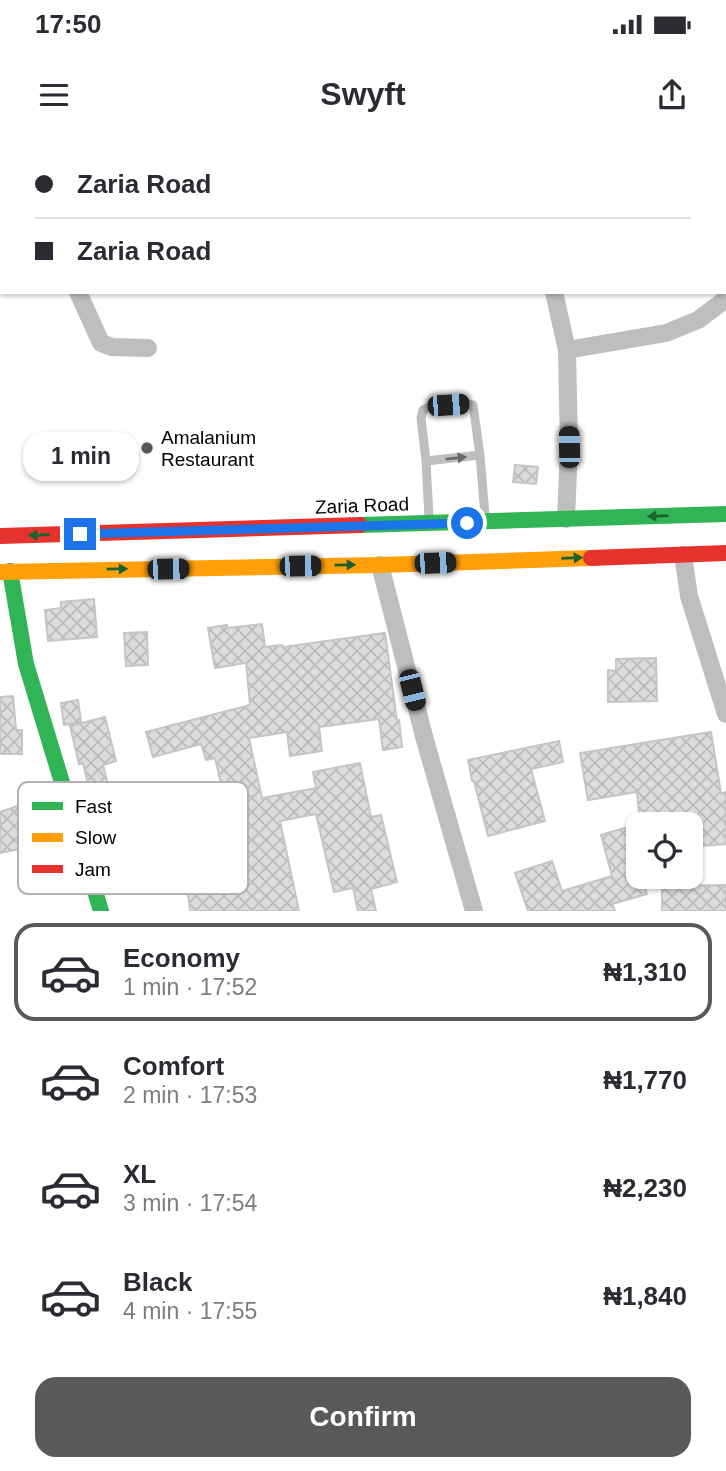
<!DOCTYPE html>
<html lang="en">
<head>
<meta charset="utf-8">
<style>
  :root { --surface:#fff; --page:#f2f2f3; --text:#2b2b33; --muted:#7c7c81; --line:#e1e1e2; --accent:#595959 }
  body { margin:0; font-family:Arial,sans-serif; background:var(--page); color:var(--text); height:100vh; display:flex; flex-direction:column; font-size:26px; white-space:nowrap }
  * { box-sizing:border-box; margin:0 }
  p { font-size:23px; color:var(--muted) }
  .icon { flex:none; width:38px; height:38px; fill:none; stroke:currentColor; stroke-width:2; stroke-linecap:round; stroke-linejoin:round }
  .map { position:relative; height:771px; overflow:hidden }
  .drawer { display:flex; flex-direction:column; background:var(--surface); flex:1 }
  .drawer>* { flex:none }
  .banner { position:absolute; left:0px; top:0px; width:726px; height:154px; box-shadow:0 2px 5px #0004; display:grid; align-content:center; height:154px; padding:0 35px; background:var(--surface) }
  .tools { position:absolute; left:626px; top:672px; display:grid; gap:14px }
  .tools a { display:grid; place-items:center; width:77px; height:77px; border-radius:14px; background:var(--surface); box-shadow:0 2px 5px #0004; font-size:35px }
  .end { position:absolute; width:32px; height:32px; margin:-16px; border:9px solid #1a73e8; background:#fff; box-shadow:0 0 0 4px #fff }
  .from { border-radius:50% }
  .bubble { position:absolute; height:49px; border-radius:21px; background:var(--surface); box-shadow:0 2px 5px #0004; font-size:23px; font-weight:700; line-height:49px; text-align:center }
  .car { position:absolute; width:21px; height:42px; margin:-21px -10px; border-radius:9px; box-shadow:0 0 5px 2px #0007; background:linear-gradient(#222 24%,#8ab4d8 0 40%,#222 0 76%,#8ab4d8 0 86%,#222 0) }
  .banner b { display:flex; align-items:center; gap:24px; height:66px; font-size:26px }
  .banner b+b { border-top:2px solid var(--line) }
  .banner i { width:18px; height:18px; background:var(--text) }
  ul { padding:12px 0 0; list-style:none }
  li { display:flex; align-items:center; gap:21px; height:98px; margin:0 14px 10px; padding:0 21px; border:4px solid transparent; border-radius:21px }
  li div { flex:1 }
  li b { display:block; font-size:26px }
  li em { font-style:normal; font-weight:700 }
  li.current { border-color:var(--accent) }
  li>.icon { width:63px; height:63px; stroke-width:1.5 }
  .button { display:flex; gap:14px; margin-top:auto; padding:14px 35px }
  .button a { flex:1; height:80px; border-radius:21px; background:var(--accent); color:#fff; font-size:28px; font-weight:700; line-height:80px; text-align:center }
  .status { display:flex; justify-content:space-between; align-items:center; height:49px; padding:0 35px; background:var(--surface); direction:ltr }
  .status svg { height:19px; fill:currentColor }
  header { display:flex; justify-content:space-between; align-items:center; height:91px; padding:0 35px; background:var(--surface); font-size:32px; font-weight:700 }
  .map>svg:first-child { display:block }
</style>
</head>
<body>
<div class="status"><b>17:50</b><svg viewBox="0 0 49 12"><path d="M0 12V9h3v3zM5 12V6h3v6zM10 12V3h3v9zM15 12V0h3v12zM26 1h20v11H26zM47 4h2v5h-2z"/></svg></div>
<header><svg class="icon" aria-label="menu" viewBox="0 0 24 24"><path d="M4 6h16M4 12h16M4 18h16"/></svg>Swyft<svg class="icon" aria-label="share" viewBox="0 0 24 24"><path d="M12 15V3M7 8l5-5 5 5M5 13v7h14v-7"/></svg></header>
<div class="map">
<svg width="726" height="771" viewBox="0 0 726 771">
  <defs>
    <pattern id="building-cross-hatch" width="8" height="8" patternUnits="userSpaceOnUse" patternTransform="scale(1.75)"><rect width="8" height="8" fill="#dcdcdc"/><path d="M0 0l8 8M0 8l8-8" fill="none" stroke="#bbb"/></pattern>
  </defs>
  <rect width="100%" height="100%" fill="#fff"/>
  <path fill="url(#building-cross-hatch)" stroke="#c5c5c5" stroke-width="2" d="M515,325L538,327L536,344L513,342Z
    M94,459L97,497L48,501L45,470L61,468V462Z
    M262,484L265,507L282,505L283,507L385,493L397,581L399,580L402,607L383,610L379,579L319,587L322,611L290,616L287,592L249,598L262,658L316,648L313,632L360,623L371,677L381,675L397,742L371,749L376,771H358L353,748L334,752L316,674L280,681L299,771H190L185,730L173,732L169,709L192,705L189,685L229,678L215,618L206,620L201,604L153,617L146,592L250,565L246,523L215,528L208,488L227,485V488Z
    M147,492L148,525L126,526L124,493Z
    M656,518L657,561L608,562V530L616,531V519Z
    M13,556L16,590H22V614H0V557Z
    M78,560L81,582L64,585L61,563Z
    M105,577L116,621L103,625L112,660L124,699L97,706L86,667L93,665L83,623L79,624L70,586Z
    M711,592L721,653L726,652V704L691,707V684H640L637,652L588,660L580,613Z
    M559,601L563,622L531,629L545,681L488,696L474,641H472L468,620Z
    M34,660L46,692L19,701L20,709L0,713V672Z
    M628,687L639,725V737H642L647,754L612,764L615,771H528L515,733L552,721L562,751L612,736L601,695Z
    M726,745V771H662V746Z"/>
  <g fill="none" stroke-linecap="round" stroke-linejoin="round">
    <path stroke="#bebebe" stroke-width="9" d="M426,321L421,278L423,270C434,264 461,261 473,265L480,315
      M429,378L426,321L480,315L485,375"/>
    <path stroke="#bebebe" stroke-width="18" d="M525,0V2
      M28,2V0
      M0,84L2,82
      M78,152L101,203L112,207L148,208
      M554,152L567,210L569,307L566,379
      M567,210L666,193L698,180L726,159
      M683,415L689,456L726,574
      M380,425L425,600L474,771"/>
    <path stroke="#30b455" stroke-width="16" d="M360,385L726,374
      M10,431L26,524L101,771"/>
    <path stroke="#ff9f0a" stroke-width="16" d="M0,432L380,425L591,418"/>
    <path stroke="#e5322d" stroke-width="16" d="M0,396L360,385
      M591,418L726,413"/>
  </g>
  <defs><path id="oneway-solid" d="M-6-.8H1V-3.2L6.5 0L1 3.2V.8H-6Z" transform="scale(1.75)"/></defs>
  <use fill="#686868" href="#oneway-solid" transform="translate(456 318) rotate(-6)"/>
  <g fill="#1a632f">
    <use href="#oneway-solid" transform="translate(658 376) rotate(178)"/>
    <use href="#oneway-solid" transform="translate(39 395) rotate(178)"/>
    <use href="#oneway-solid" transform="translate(572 418) rotate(-2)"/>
    <use href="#oneway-solid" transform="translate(345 425) rotate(-1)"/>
    <use href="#oneway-solid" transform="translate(117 429) rotate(-1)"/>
  </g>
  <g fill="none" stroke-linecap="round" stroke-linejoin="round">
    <path stroke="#1a73e8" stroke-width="9" d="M80,394L467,383"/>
  </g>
  <circle fill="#595959" stroke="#fff" stroke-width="2.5" cx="147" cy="308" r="7"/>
  <g text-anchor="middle" stroke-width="6" stroke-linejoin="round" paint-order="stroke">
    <g font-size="19" fill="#000" stroke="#fff" text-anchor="start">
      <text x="161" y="304">Amalanium<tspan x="161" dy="22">Restaurant</tspan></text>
    </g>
    <g font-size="19" fill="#000" stroke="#fff">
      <text transform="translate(362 365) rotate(-2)" y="7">Zaria Road</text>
    </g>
  </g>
  <rect x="18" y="642" width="230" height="112" rx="10" fill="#fff" stroke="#b2b2b2" stroke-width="2"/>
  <rect x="32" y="662" width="31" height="8" fill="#30b455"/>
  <rect x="32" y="693" width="31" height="9" fill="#ff9f0a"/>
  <rect x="32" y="725" width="31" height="8" fill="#e5322d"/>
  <g font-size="19" fill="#000">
    <text x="75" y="673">Fast</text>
    <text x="75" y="704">Slow</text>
    <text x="75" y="736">Jam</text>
  </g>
</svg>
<div class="tools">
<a><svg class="icon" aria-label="locate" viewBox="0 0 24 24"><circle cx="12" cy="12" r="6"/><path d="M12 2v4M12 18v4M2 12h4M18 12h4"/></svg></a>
</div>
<i class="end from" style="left:467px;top:383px"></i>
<i class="end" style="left:80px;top:394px"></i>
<div class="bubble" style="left:23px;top:292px;width:116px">1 min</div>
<i class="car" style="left:448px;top:265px;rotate:86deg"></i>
<i class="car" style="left:569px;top:307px;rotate:359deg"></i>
<i class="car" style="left:435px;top:423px;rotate:88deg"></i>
<i class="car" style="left:300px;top:426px;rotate:89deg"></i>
<i class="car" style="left:168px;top:429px;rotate:89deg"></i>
<i class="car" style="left:412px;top:550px;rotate:166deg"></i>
<div class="banner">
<b><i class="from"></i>Zaria Road</b>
<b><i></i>Zaria Road</b>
</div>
</div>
<section class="drawer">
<ul>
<li class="current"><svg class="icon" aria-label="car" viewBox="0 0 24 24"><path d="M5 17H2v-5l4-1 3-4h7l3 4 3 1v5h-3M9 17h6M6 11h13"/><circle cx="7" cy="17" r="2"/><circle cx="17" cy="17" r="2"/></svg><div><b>Economy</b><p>1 min · 17:52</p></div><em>₦1,310</em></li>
<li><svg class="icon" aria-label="car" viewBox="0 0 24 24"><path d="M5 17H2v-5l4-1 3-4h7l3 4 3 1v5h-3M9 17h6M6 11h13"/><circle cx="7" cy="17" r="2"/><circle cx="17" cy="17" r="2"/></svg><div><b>Comfort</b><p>2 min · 17:53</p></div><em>₦1,770</em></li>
<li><svg class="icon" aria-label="car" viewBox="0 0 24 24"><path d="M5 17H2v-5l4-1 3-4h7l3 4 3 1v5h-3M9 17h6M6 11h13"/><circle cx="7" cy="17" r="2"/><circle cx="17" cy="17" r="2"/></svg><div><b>XL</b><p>3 min · 17:54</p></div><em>₦2,230</em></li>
<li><svg class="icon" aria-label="car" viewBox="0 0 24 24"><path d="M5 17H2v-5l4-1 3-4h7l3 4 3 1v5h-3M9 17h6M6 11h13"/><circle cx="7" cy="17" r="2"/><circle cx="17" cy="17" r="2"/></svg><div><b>Black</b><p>4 min · 17:55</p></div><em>₦1,840</em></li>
</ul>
<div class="button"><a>Confirm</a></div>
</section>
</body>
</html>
